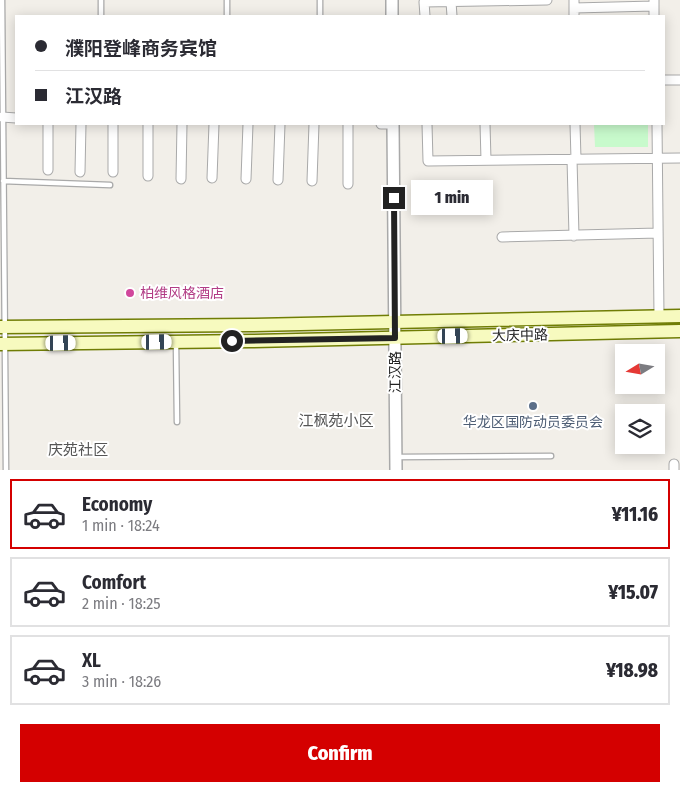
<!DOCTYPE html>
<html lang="en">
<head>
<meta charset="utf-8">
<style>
  :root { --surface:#fff; --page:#f7f7f7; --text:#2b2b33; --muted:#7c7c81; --line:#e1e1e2; --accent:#d40000 }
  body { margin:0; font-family:"Fira Sans Condensed","Noto Sans SC",sans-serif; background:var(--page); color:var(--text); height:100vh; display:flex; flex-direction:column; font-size:19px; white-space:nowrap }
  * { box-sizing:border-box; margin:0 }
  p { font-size:16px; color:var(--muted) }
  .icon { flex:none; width:28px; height:28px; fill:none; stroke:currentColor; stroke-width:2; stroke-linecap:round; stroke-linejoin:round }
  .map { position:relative; height:470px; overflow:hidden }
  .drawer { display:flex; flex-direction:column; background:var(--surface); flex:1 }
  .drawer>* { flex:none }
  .hud { position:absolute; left:15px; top:15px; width:650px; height:110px; border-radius:0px; box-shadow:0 2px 12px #0003; display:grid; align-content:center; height:110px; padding:0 20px; background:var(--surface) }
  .needle { width:32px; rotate:259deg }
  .controls { position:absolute; left:615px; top:344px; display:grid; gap:10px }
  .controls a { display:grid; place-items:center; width:50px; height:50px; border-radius:0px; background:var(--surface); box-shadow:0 2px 12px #0003; font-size:25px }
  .end { position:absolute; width:22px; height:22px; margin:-11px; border:6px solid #222; background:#fff; box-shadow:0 0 0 2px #fff }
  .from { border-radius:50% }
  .bubble { position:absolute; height:35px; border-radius:0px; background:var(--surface); box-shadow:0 2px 12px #0003; font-size:16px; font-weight:800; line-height:35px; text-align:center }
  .car { position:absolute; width:15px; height:30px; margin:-15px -8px; border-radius:6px; box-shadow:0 0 4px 1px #0007; background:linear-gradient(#fff 24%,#345 0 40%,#fff 0 76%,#345 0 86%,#fff 0) }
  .hud b { display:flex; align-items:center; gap:18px; height:48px; font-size:19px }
  .hud b+b { border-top:1px solid var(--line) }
  .hud i { width:12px; height:12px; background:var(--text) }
  ul { padding:9px 0 0; list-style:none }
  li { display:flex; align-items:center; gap:15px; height:70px; margin:0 10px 8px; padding:0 10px; border:2px solid var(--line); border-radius:0px }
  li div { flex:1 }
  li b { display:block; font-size:19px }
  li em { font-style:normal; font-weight:800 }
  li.selected { border-color:var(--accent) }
  li>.icon { width:45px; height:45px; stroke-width:1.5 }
  .primary-button { display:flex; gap:10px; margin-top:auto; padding:10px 20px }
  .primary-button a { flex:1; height:58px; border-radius:0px; background:var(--accent); color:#fff; font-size:20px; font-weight:800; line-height:58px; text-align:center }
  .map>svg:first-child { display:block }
</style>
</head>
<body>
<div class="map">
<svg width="680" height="470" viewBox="0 0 680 470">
  <rect width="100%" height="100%" fill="#f2efe9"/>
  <path fill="#c8facc" d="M594,124H648V147H595Z"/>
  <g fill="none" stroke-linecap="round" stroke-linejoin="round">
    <defs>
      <path id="service" d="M2,0L6,470
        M101,0V16
        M227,0V16
        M320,16V0
        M3,181L110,185
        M176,343L177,422
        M397,457L551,456"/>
      <path id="minor" d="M574,0V16
        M654,0V16
        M451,2L452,16
        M574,8L654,6
        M425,16L424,2L547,0
        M664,80H680
        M2,117L16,118
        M381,124H393
        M427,124L428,161L680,158
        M485,124L486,160
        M575,124L576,159
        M657,124L659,316
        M572,159L574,236
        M48,170V124
        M80,172L81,124
        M113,172V124
        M148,176V124
        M212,178L214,124
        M181,179L182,124
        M246,179L248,124
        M278,180L280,124
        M312,181L314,124
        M348,184V124
        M502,237L658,233
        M674,464V470"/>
      <path id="tertiary" d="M392,16V0
        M393,124L396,470"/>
      <path id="secondary" d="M0,327L251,325L680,316
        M0,344L251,341L680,331"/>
    </defs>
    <use href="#service" stroke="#a9a9a9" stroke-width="7"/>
    <use href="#minor" stroke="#a9a9a9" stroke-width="11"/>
    <use href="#tertiary" stroke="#a9a9a9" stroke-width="14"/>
    <use href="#secondary" stroke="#707d05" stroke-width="15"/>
    <use href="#service" stroke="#fff" stroke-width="4.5"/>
    <use href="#minor" stroke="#fff" stroke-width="9"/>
    <use href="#tertiary" stroke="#fff" stroke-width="11"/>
    <use href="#secondary" stroke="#f7fabf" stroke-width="12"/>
  </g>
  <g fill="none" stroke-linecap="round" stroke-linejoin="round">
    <path stroke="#222" stroke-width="6" d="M232,341L395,338L394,198"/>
  </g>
  <circle fill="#d1479c" stroke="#fff" stroke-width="2" cx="130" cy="293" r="5"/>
  <circle fill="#5c6f8a" stroke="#fff" stroke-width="2" cx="533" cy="406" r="5"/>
  <g text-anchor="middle" stroke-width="4" stroke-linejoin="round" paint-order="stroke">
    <g font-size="14" fill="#b23c85" stroke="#fff" text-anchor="start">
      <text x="140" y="298">柏维风格酒店</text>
    </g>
    <g font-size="14" fill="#222" stroke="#fff">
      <text transform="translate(520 335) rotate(-1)" y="5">大庆中路</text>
      <text transform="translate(395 372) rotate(-90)" y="5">江汉路</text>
    </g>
    <g font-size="14" fill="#4e5e75" stroke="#fff">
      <text x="533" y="427">华龙区国防动员委员会</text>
    </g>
    <g font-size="15" fill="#555" stroke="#fff">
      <text x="336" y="426">江枫苑小区</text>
      <text x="78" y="455">庆苑社区</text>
    </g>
  </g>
</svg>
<div class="controls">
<a><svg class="needle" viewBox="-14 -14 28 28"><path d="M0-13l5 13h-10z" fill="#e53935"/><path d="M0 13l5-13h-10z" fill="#7c7c81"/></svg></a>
<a><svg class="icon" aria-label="layers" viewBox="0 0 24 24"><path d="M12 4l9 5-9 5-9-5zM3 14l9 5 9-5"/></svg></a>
</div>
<i class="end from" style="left:232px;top:341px"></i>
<i class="end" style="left:394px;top:198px"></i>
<div class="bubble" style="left:411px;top:180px;width:82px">1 min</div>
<i class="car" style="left:453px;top:336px;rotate:89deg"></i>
<i class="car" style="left:157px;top:342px;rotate:89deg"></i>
<i class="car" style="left:61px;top:343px;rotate:89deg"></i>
<div class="hud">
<b><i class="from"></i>濮阳登峰商务宾馆</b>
<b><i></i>江汉路</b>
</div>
</div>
<section class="drawer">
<ul>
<li class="selected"><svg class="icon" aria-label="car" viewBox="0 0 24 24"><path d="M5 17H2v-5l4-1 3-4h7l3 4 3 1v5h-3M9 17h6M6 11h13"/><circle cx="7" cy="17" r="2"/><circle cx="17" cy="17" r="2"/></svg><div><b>Economy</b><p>1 min · 18:24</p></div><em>¥11.16</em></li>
<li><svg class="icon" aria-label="car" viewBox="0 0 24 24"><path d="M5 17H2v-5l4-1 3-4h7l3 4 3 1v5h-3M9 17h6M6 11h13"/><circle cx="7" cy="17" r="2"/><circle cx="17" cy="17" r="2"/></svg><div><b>Comfort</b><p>2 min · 18:25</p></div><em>¥15.07</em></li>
<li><svg class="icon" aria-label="car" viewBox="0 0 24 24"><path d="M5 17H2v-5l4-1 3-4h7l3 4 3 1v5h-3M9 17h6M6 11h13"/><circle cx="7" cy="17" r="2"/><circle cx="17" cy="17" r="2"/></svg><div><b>XL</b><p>3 min · 18:26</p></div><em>¥18.98</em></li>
</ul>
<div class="primary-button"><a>Confirm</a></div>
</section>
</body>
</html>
